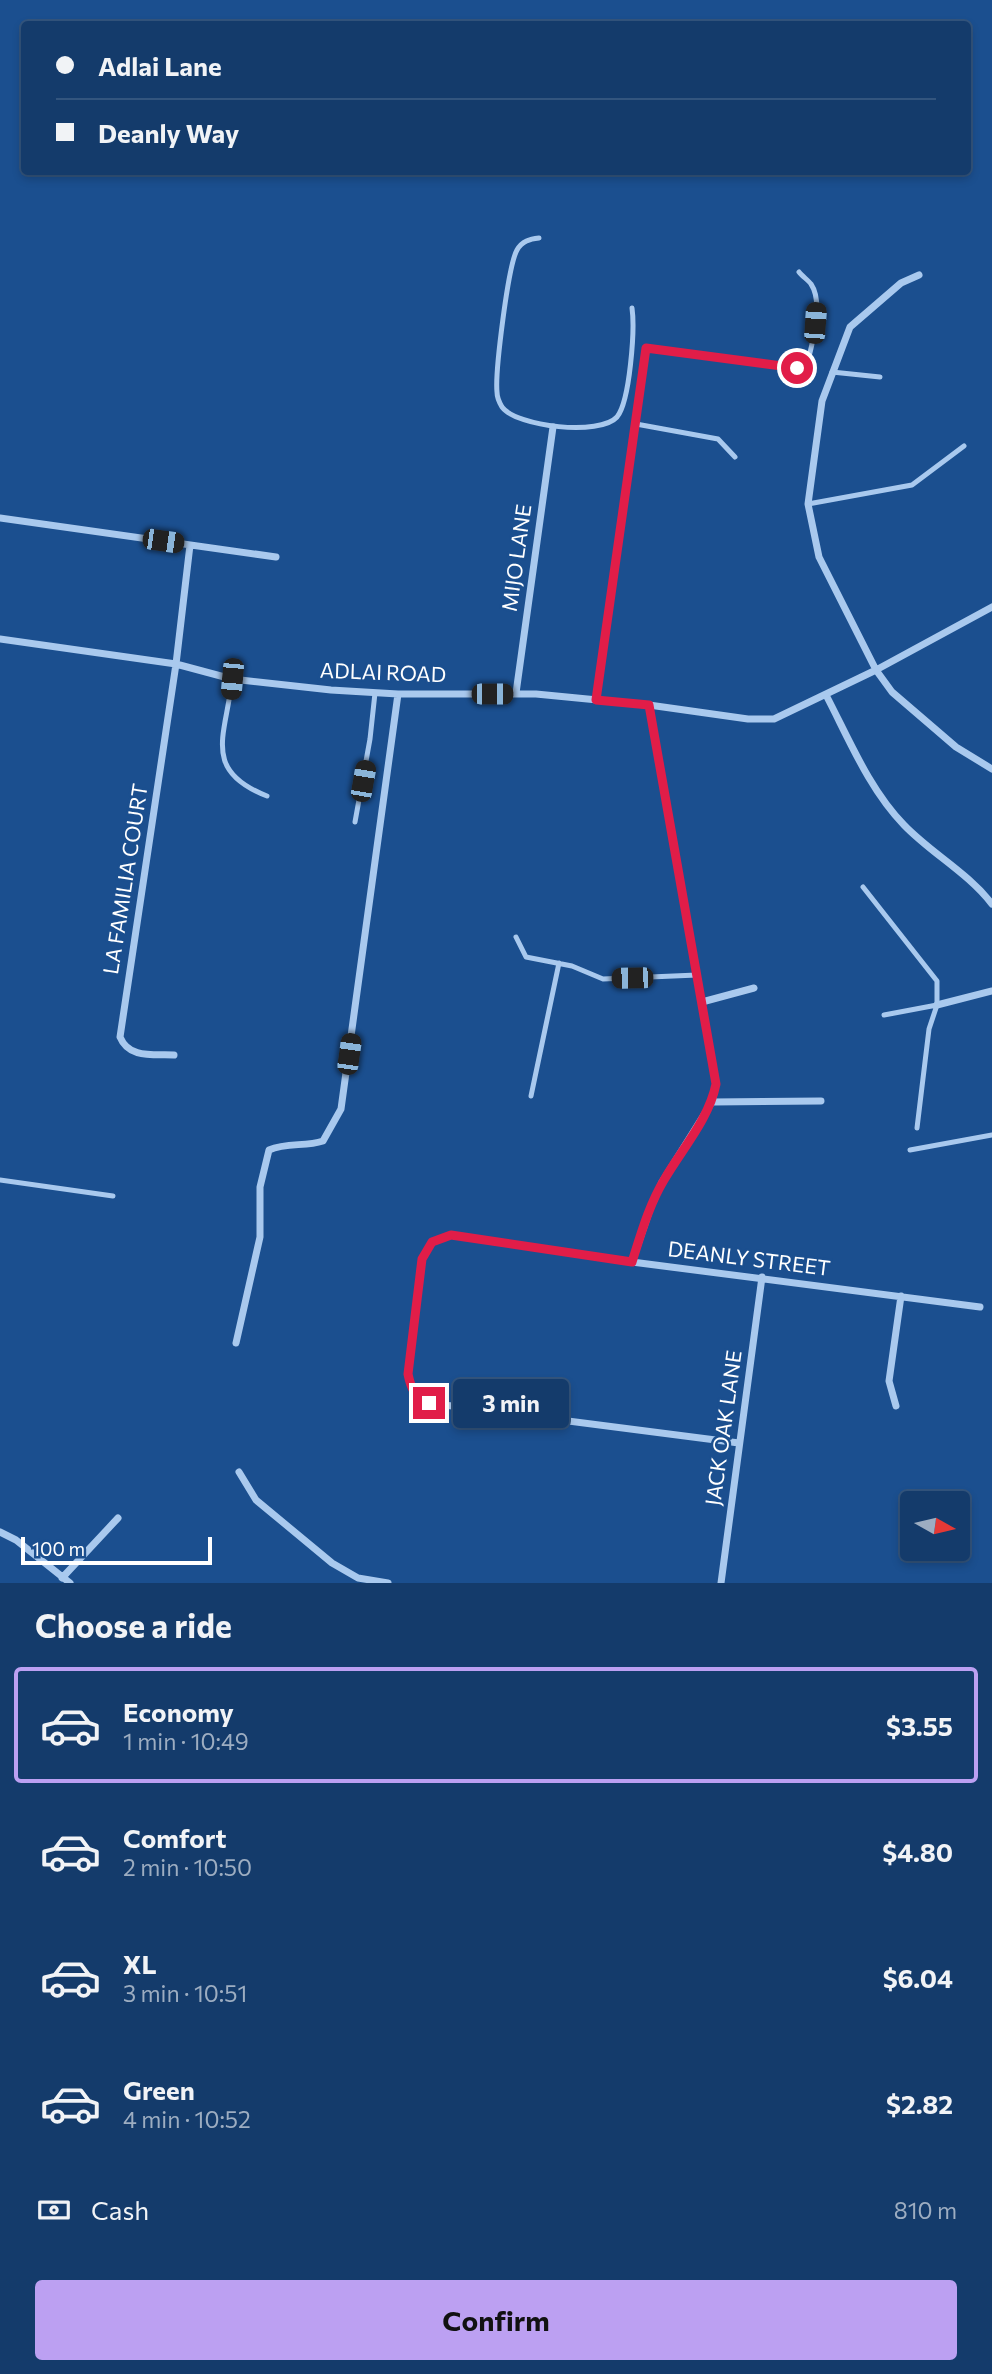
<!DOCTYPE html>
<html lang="en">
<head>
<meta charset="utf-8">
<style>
  :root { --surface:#143b6b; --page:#214673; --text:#f1f3f6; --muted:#9dadc1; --line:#33557e; --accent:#bca0f2 }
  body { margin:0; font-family:Commissioner,sans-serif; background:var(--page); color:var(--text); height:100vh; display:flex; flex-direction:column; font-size:26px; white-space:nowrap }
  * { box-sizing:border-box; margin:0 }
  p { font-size:23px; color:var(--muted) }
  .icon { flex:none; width:38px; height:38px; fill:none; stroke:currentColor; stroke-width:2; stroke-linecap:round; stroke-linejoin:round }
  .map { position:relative; height:1583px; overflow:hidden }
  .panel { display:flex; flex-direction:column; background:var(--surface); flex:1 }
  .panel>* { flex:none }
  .guide { position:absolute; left:21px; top:21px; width:950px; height:154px; border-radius:7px; box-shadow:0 4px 10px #0003,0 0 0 2px var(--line); display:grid; align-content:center; height:154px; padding:0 35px; background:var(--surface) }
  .needle { width:46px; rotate:98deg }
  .tools { position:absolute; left:900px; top:1491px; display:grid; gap:14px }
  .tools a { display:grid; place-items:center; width:70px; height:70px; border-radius:7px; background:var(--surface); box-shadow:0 4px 10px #0003,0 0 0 2px var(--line); font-size:35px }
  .scale { position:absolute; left:21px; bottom:18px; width:191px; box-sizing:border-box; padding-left:7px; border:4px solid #fff; border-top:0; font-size:19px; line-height:24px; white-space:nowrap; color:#fff; -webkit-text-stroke:5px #1b4f8f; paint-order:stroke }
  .end { position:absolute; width:32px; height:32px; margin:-16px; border:9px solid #e11d48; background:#fff; box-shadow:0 0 0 4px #fff }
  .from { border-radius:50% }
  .bubble { position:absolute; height:49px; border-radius:7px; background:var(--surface); box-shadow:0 4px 10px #0003,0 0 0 2px var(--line); font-size:23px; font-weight:700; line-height:49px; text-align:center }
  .car { position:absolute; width:21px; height:42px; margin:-21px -10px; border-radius:9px; box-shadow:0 0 5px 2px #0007; background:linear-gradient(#222 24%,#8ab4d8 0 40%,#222 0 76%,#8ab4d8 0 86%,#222 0) }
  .guide b { display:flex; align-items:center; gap:24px; height:66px; font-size:26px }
  .guide b+b { border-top:2px solid var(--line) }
  .guide i { width:18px; height:18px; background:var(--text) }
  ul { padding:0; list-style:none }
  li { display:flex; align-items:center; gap:21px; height:116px; margin:0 14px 10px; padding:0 21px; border:4px solid transparent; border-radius:7px }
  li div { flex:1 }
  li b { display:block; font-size:26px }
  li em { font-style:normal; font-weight:700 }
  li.selected { border-color:var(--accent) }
  li>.icon { width:63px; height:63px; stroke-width:1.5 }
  h2 { padding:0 35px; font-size:32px; line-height:84px }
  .pay { display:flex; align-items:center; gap:18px; height:77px; padding:0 35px; font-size:26px }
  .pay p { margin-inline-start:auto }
  .button { display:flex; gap:14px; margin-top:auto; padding:14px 35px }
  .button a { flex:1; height:80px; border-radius:7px; background:var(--accent); color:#111; font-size:28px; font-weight:700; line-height:80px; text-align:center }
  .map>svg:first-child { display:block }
</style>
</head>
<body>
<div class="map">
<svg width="992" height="1583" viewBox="0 0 992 1583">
  <rect width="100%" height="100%" fill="#1b4f8f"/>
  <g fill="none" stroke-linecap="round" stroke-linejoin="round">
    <path stroke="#a9c9ee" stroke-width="5" d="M539,238C530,239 522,241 517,250C508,266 495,372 497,392C497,397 499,402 502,407C517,427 600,436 617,417C630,401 635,329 632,308
      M797,368L807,365C812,344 824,303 811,284C808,280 802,276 799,272
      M832,372L880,377
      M636,424L718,439L735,457
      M808,504L912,485L964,446
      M232,679C227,733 200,770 267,796
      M355,822L370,739L375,693
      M863,887L937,981V1005L929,1029L917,1128
      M516,937L526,957L572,966L603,979L697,975
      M884,1015L937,1005
      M531,1096L559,963
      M910,1150L992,1135
      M0,1180L113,1196"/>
    <path stroke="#a9c9ee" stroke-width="7" d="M919,275L901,283L850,327L822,401L808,504L819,557L876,670L892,692L956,747L992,769
      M0,518L276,557
      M0,639L176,664L232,679L331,690L398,694H536L649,705L748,719H774L876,670L992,607
      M516,693L553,427
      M826,695C849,739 869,789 904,825C932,854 967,872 992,904
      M596,700L646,348L797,368
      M649,705L716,1084L712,1102
      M702,1002L754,988
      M937,1005L992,991
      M174,1055C153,1054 129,1059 120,1037L176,664L190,545
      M632,1262L650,1209L662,1182L712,1102L821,1101
      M236,1343L260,1237V1187L269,1150C287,1142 305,1147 323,1141L341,1109L398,694
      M896,1406L889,1381L901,1296
      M739,1443L429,1403C415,1397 411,1389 408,1374L422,1259L432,1242L451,1235L632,1262L980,1307
      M239,1472L256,1500L332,1563L358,1578L388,1583
      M0,1532L16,1540L70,1583
      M62,1578L118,1518
      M721,1583L762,1277"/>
  </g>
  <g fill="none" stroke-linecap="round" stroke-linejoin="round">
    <path stroke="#e11d48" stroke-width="9" d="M429,1403C415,1397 411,1389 408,1374L422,1259L432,1242L451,1235L632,1262C641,1234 649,1205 664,1180C682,1149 709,1119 716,1084L649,705L596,700L646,348L797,368"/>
  </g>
  <g text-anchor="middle" stroke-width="5" stroke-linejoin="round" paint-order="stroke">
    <g font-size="21" fill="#fff" stroke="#1b4f8f">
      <text transform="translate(517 558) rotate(-82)" y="7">MIJO LANE</text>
      <text transform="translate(383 673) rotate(2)" y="7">ADLAI ROAD</text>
      <text transform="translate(126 879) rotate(-81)" y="7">LA FAMILIA COURT</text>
      <text transform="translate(749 1259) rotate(7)" y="7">DEANLY STREET</text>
      <text transform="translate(724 1428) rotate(-82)" y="7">JACK OAK LANE</text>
    </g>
  </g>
</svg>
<div class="tools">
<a><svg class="needle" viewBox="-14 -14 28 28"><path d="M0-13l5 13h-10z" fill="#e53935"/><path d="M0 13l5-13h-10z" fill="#9dadc1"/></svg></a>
</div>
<div class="scale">100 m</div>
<i class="end from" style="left:797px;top:368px"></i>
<i class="end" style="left:429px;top:1403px"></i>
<div class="bubble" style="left:453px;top:1379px;width:116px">3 min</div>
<i class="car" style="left:815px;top:323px;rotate:4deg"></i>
<i class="car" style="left:163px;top:541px;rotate:98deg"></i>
<i class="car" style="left:232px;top:679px;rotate:185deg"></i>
<i class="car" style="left:492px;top:694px;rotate:90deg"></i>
<i class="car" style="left:363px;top:781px;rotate:10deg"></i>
<i class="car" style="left:632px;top:978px;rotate:269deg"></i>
<i class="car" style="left:349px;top:1054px;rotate:8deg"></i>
<div class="guide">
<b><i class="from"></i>Adlai Lane</b>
<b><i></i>Deanly Way</b>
</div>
</div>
<section class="panel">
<h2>Choose a ride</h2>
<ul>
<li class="selected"><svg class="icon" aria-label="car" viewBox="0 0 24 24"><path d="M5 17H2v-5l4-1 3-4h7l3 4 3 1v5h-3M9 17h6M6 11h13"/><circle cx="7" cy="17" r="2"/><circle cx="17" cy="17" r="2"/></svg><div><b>Economy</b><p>1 min · 10:49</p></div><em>$3.55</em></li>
<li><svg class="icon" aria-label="car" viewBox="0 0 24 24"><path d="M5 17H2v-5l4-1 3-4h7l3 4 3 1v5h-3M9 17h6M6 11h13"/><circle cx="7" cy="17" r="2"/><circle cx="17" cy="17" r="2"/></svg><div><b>Comfort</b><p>2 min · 10:50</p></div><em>$4.80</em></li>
<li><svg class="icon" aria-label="car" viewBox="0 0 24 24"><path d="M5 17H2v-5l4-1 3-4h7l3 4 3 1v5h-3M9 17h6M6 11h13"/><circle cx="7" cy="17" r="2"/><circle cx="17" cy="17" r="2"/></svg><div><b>XL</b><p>3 min · 10:51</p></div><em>$6.04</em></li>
<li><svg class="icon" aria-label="car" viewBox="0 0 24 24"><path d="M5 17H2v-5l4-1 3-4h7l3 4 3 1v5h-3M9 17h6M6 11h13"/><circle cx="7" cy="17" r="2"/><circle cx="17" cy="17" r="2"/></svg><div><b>Green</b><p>4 min · 10:52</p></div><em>$2.82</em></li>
</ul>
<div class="pay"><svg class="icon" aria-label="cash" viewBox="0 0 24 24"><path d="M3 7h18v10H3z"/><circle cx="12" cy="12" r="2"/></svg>Cash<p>810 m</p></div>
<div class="button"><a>Confirm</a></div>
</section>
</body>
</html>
